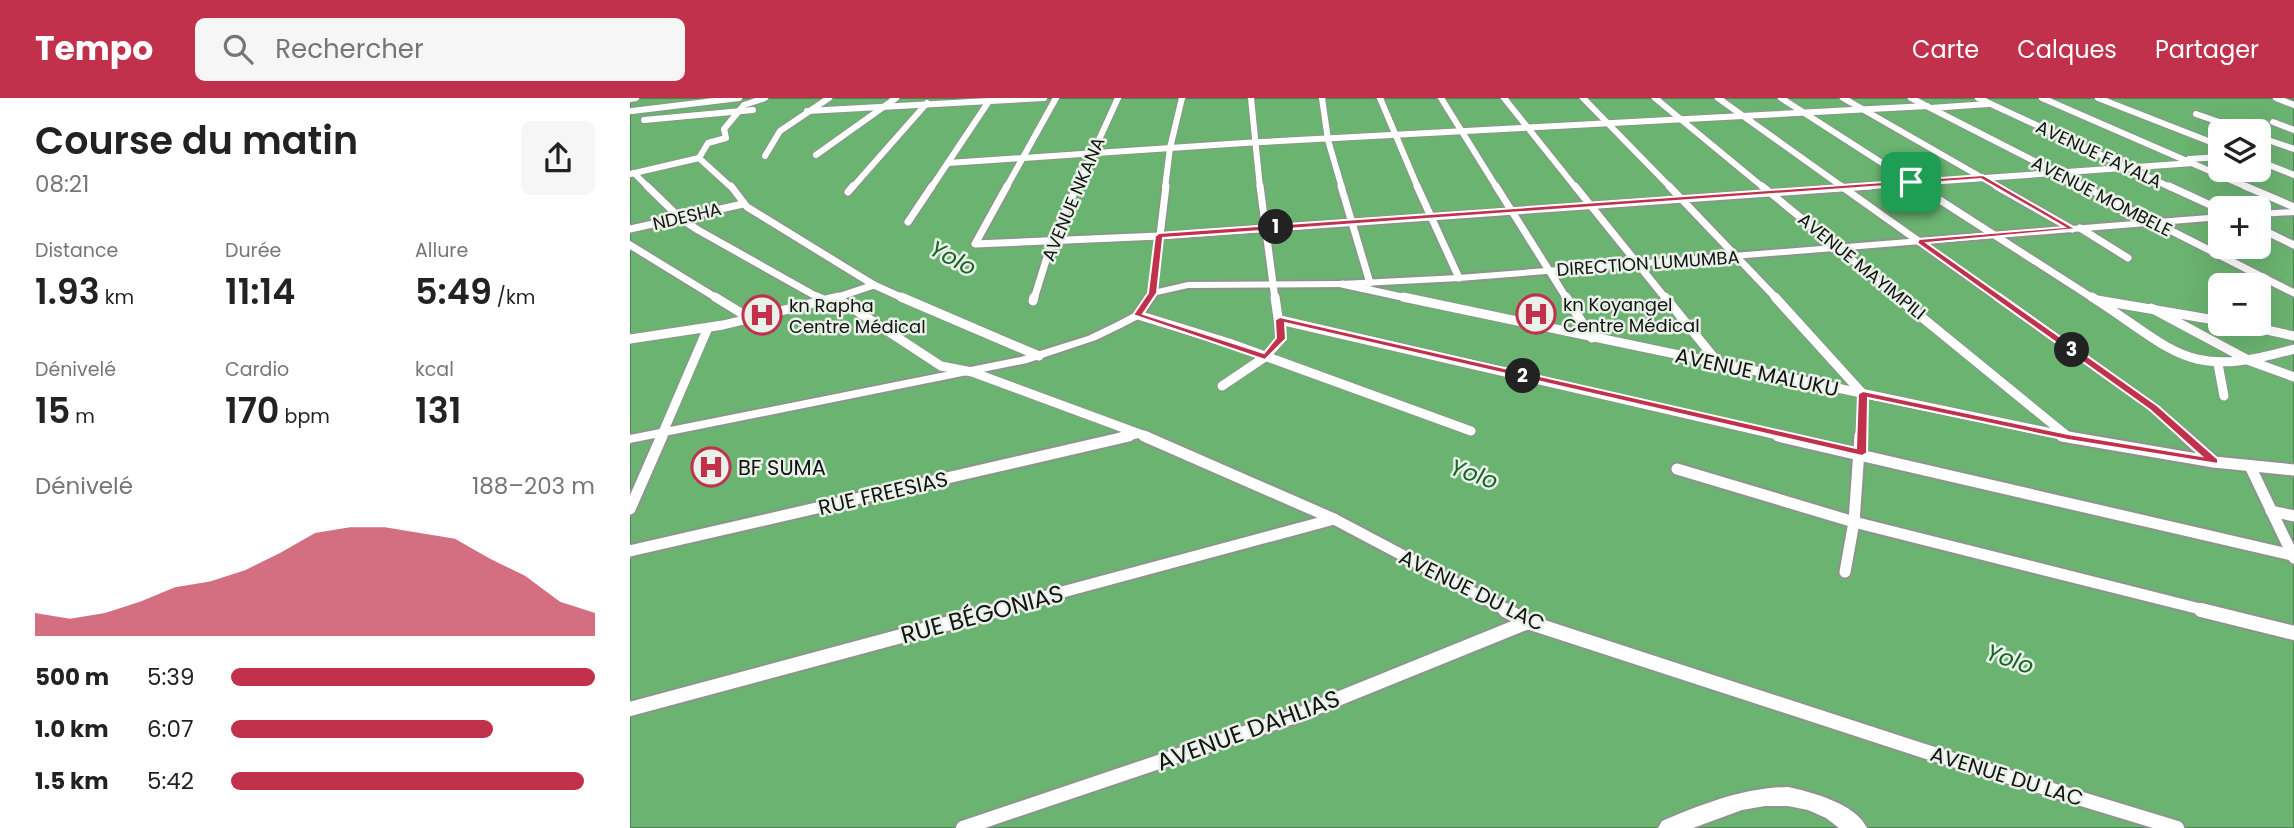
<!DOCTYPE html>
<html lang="fr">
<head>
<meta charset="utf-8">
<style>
  :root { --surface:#fff; --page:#f6f6f6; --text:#222; --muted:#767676; --accent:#c2314c }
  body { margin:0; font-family:Poppins,sans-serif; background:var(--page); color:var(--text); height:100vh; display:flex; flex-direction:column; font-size:26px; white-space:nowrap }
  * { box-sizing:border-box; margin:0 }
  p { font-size:23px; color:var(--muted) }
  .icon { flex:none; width:38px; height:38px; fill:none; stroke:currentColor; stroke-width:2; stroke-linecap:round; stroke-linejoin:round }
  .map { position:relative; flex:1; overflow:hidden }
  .panel { display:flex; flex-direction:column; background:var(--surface); width:630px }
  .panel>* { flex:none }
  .buttons { position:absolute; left:1578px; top:21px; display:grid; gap:14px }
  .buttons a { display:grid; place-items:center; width:63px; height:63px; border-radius:10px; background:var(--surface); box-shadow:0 7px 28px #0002; font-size:35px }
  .pin { position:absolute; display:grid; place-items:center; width:60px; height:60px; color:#fff; margin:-30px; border-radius:14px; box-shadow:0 4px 10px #0006 }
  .km { position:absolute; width:35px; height:35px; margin:-18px; border-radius:50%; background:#222; color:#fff; font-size:19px; line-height:35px; text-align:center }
  .round { display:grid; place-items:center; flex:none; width:74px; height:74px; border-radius:10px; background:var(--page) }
  .headline { display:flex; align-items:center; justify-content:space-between; height:119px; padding:0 35px }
  h1 { font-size:38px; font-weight:600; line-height:52px }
  .figures { display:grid; grid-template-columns:repeat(3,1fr); gap:10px; height:119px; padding:7px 35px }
  .figures div { display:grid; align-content:center }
  .figures b { font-size:35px; font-weight:600 }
  .figures small { font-size:19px; font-weight:400 }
  .figures p { font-size:19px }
  .chart { height:196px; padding:14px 35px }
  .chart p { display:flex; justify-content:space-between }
  .chart svg { width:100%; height:126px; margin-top:7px; fill:var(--accent); opacity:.7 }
  ul { padding:0 35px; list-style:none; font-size:23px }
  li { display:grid; grid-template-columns:112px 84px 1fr; align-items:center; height:52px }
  li i { height:18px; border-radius:9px; background:var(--accent) }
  header { display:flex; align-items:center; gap:42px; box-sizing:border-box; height:98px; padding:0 35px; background:var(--accent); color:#fff }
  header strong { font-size:33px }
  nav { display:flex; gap:38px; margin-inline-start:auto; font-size:24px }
  .search { width:490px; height:63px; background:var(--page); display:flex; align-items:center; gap:18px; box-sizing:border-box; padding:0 24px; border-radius:10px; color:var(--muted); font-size:26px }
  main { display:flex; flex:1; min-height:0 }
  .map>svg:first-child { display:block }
  .water { fill:#6bb371; stroke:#508354; stroke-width:2; fill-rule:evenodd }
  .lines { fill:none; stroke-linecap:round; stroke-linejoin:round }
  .minor-far4-casing { stroke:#8d948d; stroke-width:8 }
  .minor-far3-casing { stroke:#8d948d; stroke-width:10 }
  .minor-far2-casing { stroke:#8d948d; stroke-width:11 }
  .minor-far1-casing { stroke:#8d948d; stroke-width:15 }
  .minor-casing { stroke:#8d948d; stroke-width:18 }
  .tertiary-casing { stroke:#8d948d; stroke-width:4 }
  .minor-far4 { stroke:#fff; stroke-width:6 }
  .minor-far3 { stroke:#fff; stroke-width:7 }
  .minor-far2 { stroke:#fff; stroke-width:9 }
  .minor-far1 { stroke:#fff; stroke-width:11 }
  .minor { stroke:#fff; stroke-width:14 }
  .tertiary { fill:#fff; fill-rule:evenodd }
  .route { fill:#c2314c; stroke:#fff; stroke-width:2; fill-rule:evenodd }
  .labels { text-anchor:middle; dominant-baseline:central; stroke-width:5; stroke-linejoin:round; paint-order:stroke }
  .far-street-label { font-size:18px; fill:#111411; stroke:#e9f1e9 }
  .far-poi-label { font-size:18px; fill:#111411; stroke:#e9f1e9; text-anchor:start }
  .street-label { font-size:21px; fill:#111411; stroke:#e9f1e9 }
  .poi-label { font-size:21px; fill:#111411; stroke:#e9f1e9; text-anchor:start }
  .water-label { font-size:23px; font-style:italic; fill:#176325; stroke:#e9f1e9 }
  .near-street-label { font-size:24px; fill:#111411; stroke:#e9f1e9 }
</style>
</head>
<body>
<header>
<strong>Tempo</strong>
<div class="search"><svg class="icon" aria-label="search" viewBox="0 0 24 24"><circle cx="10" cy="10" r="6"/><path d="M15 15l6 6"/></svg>Rechercher</div>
<nav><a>Carte</a><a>Calques</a><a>Partager</a></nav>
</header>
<main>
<section class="panel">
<div class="headline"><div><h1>Course du matin</h1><p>08:21</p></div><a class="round"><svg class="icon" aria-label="share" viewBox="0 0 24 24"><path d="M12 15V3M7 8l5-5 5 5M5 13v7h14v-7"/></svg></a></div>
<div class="figures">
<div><p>Distance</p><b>1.93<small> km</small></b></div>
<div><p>Durée</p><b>11:14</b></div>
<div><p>Allure</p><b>5:49<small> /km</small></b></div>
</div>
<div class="figures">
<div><p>Dénivelé</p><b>15<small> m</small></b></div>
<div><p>Cardio</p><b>170<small> bpm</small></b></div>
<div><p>kcal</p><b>131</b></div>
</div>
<div class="chart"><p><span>Dénivelé</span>188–203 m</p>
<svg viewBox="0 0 160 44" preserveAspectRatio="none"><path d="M0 44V36L10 38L20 36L30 32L40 27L50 25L60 21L70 15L80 8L90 6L100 6L110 8L120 10L130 17L140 23L150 32L160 36V44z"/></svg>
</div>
<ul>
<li><b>500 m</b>5:39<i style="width:100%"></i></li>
<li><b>1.0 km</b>6:07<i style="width:72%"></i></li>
<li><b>1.5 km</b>5:42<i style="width:97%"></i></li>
</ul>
</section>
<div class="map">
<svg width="1664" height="730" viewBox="0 0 1664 730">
  <rect width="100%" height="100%" fill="#e9f1e9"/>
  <!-- water -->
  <path class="water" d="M 0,0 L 1664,0 L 1664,730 L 0,730 ZM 1591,33 L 1629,33 L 1629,72 L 1591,72 ZM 1591,110 L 1629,110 L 1629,149 L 1591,149 ZM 1591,187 L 1629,187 L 1629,226 L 1591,226 Z"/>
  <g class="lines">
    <!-- minor-far4 casing -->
    <g class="minor-far4-casing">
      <g id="minor-far4">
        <path d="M 621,0 L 630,90"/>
        <path d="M 692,0 L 698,42 L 712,90"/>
        <path d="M 750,0 L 788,90"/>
        <path d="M 811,0 L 867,90"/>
        <path d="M 874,0 L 946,90"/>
        <path d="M 953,0 L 1041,90"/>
        <path d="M 1025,0 L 1134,90"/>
        <path d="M 1088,0 L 1214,90"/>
        <path d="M 1151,0 L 1291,90"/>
        <path d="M 1213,0 L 1370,90"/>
        <path d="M 1281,0 L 1457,90"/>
        <path d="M 1348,0 L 1542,90"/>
        <path d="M 1412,0 L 1619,90"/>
        <path d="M 1468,0 L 1591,48"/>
        <path d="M 1646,0 L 1664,7"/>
        <path d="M 0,1 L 6,0"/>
        <path d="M 1301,10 L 1358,6"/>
        <path d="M 2,13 L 109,0"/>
        <path d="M 177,13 L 414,0"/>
        <path d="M 1566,16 L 1615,33"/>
        <path d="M 14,22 L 123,12"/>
        <path d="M 1643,24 L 1664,32"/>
        <path d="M 1629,39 L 1664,51"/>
        <path d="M 186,57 L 266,0"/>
        <path d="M 135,58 L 150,33 L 199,0"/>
        <path d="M 69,60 L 102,90"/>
        <path d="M 69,60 L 78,45 L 96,40 L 94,31 L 114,7 L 135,0"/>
        <path d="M 1559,61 L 1591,59"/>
        <path d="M 1629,63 L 1664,77"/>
        <path d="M 318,65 L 614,45 L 1297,8"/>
        <path d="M 4,75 L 19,90"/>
        <path d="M 0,76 L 69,60"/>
        <path d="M 222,90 L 297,5"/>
        <path d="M 301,90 L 361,0"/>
        <path d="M 376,90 L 426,0"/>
        <path d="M 447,90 L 488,0"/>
        <path d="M 535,90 L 540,50 L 552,0"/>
        <path d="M 1215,90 L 1563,65"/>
      </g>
    </g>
    <!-- minor-far3 casing -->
    <g class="minor-far3-casing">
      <g id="minor-far3">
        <path d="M 17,88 L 50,120 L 68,132 L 191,201"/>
        <path d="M 101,88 L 117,109 L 244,187 L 275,201"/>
        <path d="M 377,88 L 345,146 L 529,138 L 1240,88"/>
        <path d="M 630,88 L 645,201"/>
        <path d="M 711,88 L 740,185"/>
        <path d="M 787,88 L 829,180"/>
        <path d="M 866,88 L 937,201"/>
        <path d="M 945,88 L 1036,201"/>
        <path d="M 1039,88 L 1147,201"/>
        <path d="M 1132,88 L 1270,201"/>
        <path d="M 1211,88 L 1370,201"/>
        <path d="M 1288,88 L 1464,201"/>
        <path d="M 1366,88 L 1442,131"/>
        <path d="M 1453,88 L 1664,195"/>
        <path d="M 1539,88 L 1591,112"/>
        <path d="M 1615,88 L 1664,109"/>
        <path d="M 218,94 L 223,88"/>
        <path d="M 278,124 L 302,88"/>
        <path d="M 1450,130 L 1498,160"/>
        <path d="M 1629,130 L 1664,147"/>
        <path d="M 0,131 L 113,106"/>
        <path d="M 0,147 L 88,201"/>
        <path d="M 712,186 L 781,201"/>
        <path d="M 523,195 L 536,88"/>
        <path d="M 202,201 L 244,187"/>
        <path d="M 404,201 L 422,143 L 447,88"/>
      </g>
    </g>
    <!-- minor-far2 casing -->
    <g class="minor-far2-casing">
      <g id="minor-far2">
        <path d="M 85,199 L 121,221"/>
        <path d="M 187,199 L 195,203"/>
        <path d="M 271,199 L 409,258"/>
        <path d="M 773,199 L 1441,339"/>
        <path d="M 936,199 L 962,240"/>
        <path d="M 1035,199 L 1090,267"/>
        <path d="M 1145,199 L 1233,296 L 1230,339"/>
        <path d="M 1267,199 L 1436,337"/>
        <path d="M 1368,199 L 1524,310 L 1557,339"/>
        <path d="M 1462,199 C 1548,254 1556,282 1664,251"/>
        <path d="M 207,200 L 311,268 L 342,274 L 518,339"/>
        <path d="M 1467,202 L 1591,223"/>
        <path d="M 403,203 L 404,199"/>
        <path d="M 1521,210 L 1620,263 L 1664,279"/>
        <path d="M 508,217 L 599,245 L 841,333"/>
        <path d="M 650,222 L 1156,339"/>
        <path d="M 1609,226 L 1664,238"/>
        <path d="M 0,241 L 93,227 L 208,199"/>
        <path d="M 1588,266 L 1594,298"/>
        <path d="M 592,288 L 635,259 L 651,241 L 645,199"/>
        <path d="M 31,339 L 77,232"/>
        <path d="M 491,339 L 506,336"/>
      </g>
    </g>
    <!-- minor-far1 casing -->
    <g class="minor-far1-casing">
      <g id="minor-far1">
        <path d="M 514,338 L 704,421 L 878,513"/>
        <path d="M 1148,338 L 1662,457"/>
        <path d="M 1432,338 L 1584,364 L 1664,372"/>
        <path d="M 1555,338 L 1584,364"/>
        <path d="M 1620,368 L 1664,460"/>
        <path d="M 1047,371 L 1224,424 L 1578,513"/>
        <path d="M 0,411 L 32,338"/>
        <path d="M 1641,413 L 1664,418"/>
        <path d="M 0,453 L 499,338"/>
        <path d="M 1215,474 L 1224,424 L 1230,338"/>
        <path d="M 362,513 L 704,421"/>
      </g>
    </g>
    <!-- minor casing -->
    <g class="minor-casing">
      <g id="minor">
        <path d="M 875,512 L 898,524 L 1294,653 L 1547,730"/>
        <path d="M 1571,512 L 1664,535"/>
        <path d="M 0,611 L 368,512"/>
        <path d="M 333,730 L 668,617 L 898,524"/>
      </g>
    </g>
    <!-- tertiary casing -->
    <g class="tertiary-casing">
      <g id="tertiary">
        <path d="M 1664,111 L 1664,117 L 1629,119 L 1629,113 Z"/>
        <path d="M 1591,116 L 1591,122 L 829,183 L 712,189 L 558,190 L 527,197 L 512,219 L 493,229 L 466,242 L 397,265 L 0,345 L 0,337 L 391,259 L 458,238 L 485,225 L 504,215 L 519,193 L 558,184 L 712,183 L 829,177 Z"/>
        <path d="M 1158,689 C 1182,694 1226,706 1237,730 L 1209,730 L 1196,720 L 1178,712 L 1158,708 L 1135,708 L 1112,712 L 1063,730 L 1028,730 L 1032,723 C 1073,706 1112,690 1158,689 Z"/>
      </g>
    </g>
    <!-- minor-far4 -->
    <use href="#minor-far4" class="minor-far4"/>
    <!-- minor-far3 -->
    <use href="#minor-far3" class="minor-far3"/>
    <!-- minor-far2 -->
    <use href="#minor-far2" class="minor-far2"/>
    <!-- minor-far1 -->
    <use href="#minor-far1" class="minor-far1"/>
    <!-- minor -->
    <use href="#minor" class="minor"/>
    <!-- tertiary -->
    <use href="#tertiary" class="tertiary"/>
  </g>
  <!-- route -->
  <path class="route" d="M 1353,77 L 1446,131 L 1297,145 L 1528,308 L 1588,361 L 1588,366 L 1438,342 L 1238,300 L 1237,355 L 1232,358 L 655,225 L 656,241 L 635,262 L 503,217 L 518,195 L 525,138 L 529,135 ZM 1351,81 L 1434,129 L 1289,141 L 1287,145 L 1520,312 L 1571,358 L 1438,336 L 1233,293 L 1228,296 L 1226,350 L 650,219 L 645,222 L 646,240 L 634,255 L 513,216 L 527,195 L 533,140 Z"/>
  <!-- icons -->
  <defs>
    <g id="hospital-ring" transform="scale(2.0125)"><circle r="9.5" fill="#e9f1e9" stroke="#c2314c" stroke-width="1.5"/><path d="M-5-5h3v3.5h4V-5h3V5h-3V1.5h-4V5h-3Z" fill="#c2314c"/></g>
  </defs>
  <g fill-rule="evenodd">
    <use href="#hospital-ring" x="906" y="216"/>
    <use href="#hospital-ring" x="132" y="217"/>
    <use href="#hospital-ring" x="81" y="369"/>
  </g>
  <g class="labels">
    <!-- far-street labels -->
    <g class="far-street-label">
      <text transform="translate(1469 56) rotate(25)">AVENUE FAYALA</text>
      <text transform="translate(1472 98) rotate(27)">AVENUE MOMBELE</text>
      <text transform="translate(443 101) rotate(-67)">AVENUE NKANA</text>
      <text transform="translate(57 118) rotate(-13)">NDESHA</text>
      <text transform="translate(1018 165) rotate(-4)">DIRECTION LUMUMBA</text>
      <text transform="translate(1232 168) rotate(39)">AVENUE MAYIMPILI</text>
    </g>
    <!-- far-poi labels -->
    <g class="far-poi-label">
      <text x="933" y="206">kn Koyangel<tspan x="933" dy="21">Centre Médical</tspan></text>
      <text x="159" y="207">kn Rapha<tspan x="159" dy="21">Centre Médical</tspan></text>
    </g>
    <!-- street labels -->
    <g class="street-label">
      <text transform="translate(1127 274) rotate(12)">AVENUE MALUKU</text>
      <text transform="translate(253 395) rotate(-13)">RUE FREESIAS</text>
      <text transform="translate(842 492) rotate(26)">AVENUE DU LAC</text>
      <text transform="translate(1377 678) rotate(17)">AVENUE DU LAC</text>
    </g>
    <!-- poi labels -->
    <g class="poi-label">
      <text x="108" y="369">BF SUMA</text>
    </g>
    <!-- water labels -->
    <g class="water-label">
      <text transform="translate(323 160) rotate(28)">Yolo</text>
      <text transform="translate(844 376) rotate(19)">Yolo</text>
      <text transform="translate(1380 561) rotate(19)">Yolo</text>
    </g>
    <!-- near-street labels -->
    <g class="near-street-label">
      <text transform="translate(352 516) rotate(-15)">RUE BÉGONIAS</text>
      <text transform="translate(618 632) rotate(-20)">AVENUE DAHLIAS</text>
    </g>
  </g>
</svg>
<div class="buttons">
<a><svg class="icon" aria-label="layers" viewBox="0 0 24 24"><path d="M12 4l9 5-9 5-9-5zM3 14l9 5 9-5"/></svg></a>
<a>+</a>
<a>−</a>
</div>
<div class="pin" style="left:1281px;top:84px;background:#1e9e55"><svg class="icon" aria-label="arrive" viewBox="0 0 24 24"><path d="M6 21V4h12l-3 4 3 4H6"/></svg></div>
<b class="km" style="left:646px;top:129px">1</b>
<b class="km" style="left:893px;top:278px">2</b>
<b class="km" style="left:1442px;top:252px">3</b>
</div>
</main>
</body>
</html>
